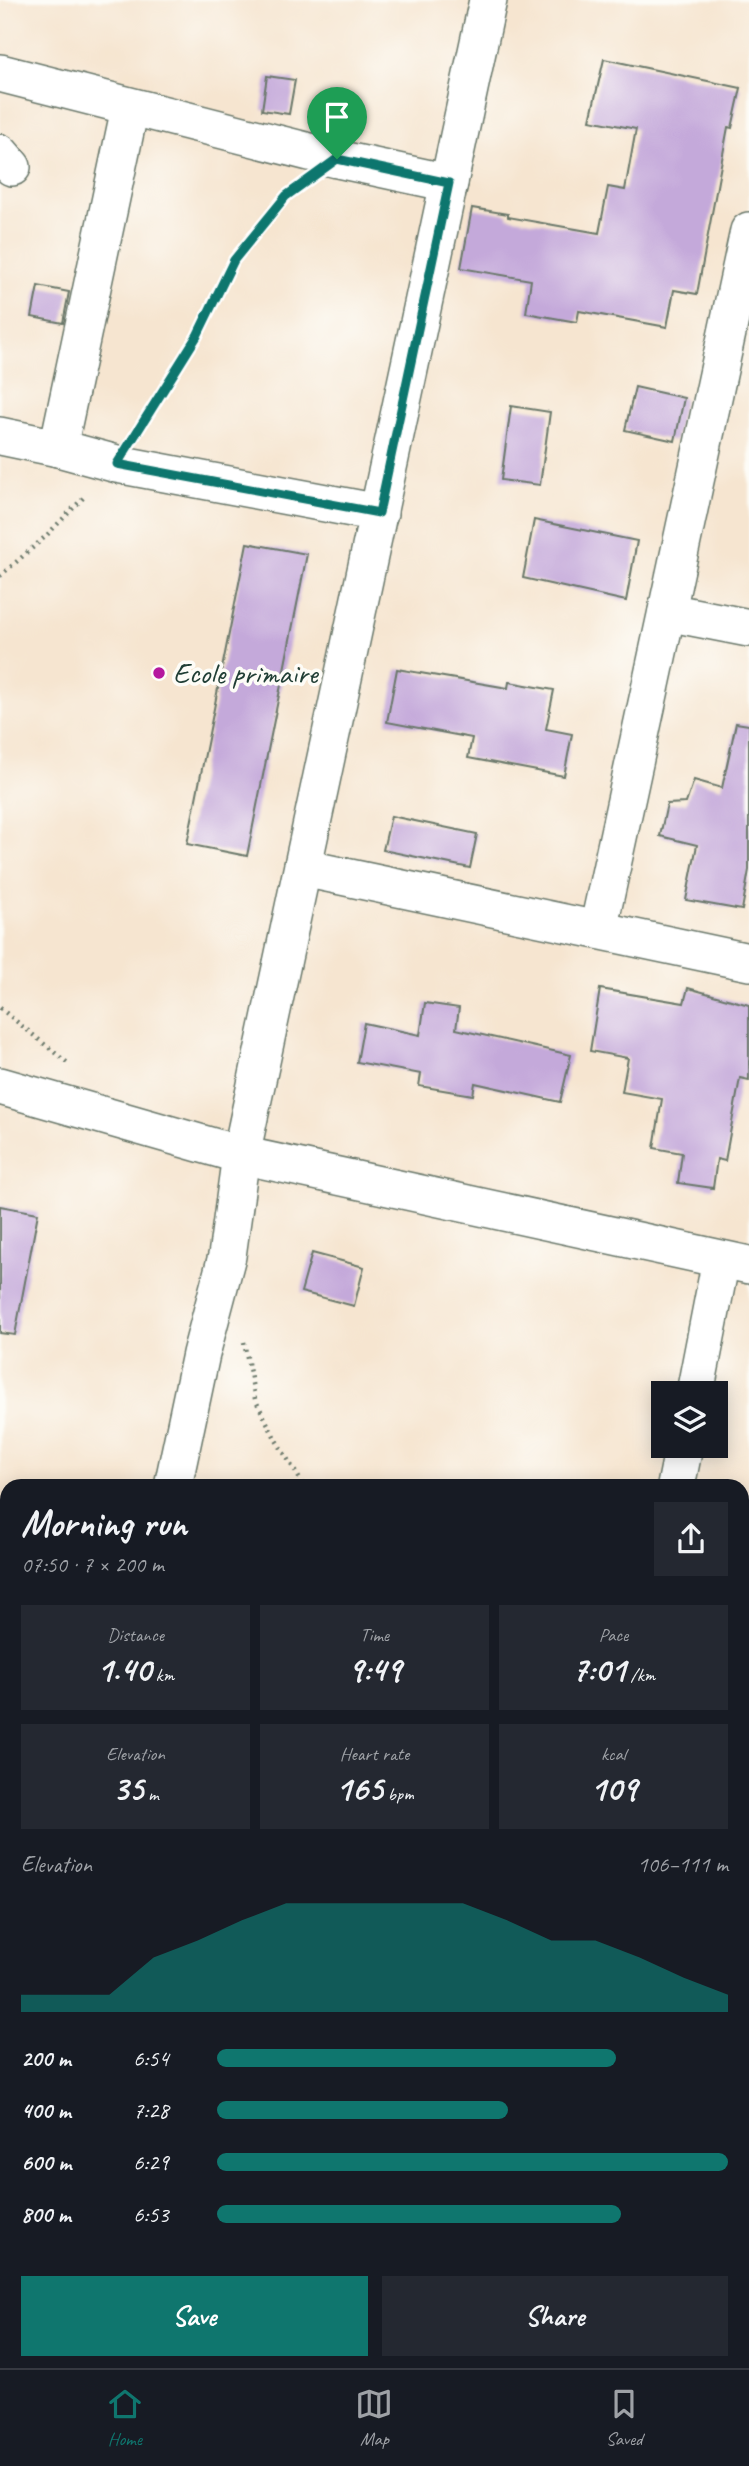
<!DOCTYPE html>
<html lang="en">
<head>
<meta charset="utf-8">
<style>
  :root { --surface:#171b24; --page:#242831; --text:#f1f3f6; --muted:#9ea1a6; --line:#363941; --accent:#0f766e }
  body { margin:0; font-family:Caveat,sans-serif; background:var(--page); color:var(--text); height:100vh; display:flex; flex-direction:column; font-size:26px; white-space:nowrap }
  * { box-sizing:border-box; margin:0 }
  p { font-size:23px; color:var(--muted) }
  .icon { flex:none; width:38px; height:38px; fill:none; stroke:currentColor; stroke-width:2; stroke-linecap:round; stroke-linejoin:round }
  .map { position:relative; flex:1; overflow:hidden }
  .panel { position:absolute; left:0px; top:1479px; width:749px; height:891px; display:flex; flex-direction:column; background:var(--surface); border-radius:21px 21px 0 0; box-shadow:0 4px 18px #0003 }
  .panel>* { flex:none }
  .fabs { position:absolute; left:651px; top:1381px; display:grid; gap:14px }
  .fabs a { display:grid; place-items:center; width:77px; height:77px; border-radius:0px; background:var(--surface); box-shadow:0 4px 18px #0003; font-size:35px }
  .pin { position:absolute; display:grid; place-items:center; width:60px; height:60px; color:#fff; margin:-72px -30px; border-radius:50% 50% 50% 0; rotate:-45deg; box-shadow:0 0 7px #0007 }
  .pin .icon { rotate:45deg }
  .round { display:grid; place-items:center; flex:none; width:74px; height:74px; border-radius:0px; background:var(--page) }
  .overview { display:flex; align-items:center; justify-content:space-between; height:119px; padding:0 21px }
  h1 { font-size:38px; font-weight:600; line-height:52px }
  .metrics { display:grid; grid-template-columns:repeat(3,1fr); gap:10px; height:119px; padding:7px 21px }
  .metrics div { display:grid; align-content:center; border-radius:0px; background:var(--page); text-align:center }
  .metrics b { font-size:35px; font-weight:600 }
  .metrics small { font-size:19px; font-weight:400 }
  .metrics p { font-size:19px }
  .chart { height:196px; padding:14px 21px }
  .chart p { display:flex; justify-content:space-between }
  .chart svg { width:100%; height:126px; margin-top:7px; fill:var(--accent); opacity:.7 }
  .action { display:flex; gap:14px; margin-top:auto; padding:14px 21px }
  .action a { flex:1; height:80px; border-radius:0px; background:var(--accent); color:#fff; font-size:28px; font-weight:600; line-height:80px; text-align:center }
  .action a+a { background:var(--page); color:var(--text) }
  ul { padding:0 21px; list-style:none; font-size:23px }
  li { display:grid; grid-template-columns:112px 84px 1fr; align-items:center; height:52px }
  li i { height:18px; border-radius:9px; background:var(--accent) }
  .dock { display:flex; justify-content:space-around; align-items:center; height:98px; border-top:2px solid var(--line); background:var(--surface); font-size:19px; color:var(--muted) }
  .dock a { display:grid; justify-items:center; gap:4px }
  .dock .current { color:var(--accent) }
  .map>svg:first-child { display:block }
  .building { fill:#c4a9da }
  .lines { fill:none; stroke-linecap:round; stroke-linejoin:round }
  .minor-casing { stroke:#6a786b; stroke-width:40 }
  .path { stroke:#6a786b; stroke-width:4.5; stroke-dasharray:2 5; stroke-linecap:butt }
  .minor { stroke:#fff; stroke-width:37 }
  .route-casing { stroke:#fff; stroke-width:14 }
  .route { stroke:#0f766e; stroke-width:9 }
  .poi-dot { fill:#b5179e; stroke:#fdfcf7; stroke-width:2.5 }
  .labels { text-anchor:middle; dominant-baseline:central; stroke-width:7; stroke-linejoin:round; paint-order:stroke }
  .poi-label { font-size:30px; fill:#1f3d34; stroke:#fdfcf7; text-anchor:start }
</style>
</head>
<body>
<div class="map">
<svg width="749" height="2368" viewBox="0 0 749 2368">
  <rect width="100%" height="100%" fill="#fdfcf7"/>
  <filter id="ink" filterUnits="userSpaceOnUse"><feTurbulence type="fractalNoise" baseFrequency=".0143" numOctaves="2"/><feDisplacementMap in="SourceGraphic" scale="14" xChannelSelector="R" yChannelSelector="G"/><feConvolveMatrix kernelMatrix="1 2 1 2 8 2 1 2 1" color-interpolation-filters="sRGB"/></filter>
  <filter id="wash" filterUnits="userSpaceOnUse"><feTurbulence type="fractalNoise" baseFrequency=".00686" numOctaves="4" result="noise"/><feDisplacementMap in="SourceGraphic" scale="28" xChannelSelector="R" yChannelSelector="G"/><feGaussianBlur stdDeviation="1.57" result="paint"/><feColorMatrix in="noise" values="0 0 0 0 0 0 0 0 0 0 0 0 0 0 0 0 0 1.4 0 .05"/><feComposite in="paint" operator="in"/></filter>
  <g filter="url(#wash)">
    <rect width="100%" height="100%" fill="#f6e5d0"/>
    <g id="blocks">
      <!-- building -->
      <g class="building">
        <path d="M 604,59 L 741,88 L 732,128 L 728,127 L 697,294 L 674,290 L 667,327 L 579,311 L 577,322 L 526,313 L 531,280 L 461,268 L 472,208 L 508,214 L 508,217 L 599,233 L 608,187 L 625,190 L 636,129 L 590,120 Z"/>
        <path d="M 267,76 L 295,80 L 289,114 L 262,110 Z"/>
        <path d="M 38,286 L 69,292 L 63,323 L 32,317 Z"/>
        <path d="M 635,387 L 684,398 L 675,441 L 625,430 Z"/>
        <path d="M 511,406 L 550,412 L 540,485 L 501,480 Z"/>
        <path d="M 534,520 L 637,541 L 626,601 L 523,578 Z"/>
        <path d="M 247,543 L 307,554 L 247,856 L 187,844 Z"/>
        <path d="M 397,669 L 508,688 L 509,682 L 554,690 L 546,729 L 572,734 L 564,776 L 468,758 L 472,738 L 387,722 Z"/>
        <path d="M 736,723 L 749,725 L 749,870 L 742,910 L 686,900 L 697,845 L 660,836 L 667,804 L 686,803 L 694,780 L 722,788 Z"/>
        <path d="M 391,816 L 477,834 L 470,868 L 383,850 Z"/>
        <path d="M 688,988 L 749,1005 L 749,1080 L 740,1078 L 725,1161 L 717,1159 L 713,1188 L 678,1183 L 682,1153 L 654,1148 L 662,1099 L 622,1092 L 628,1058 L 590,1051 L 600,989 L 684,1003 Z"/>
        <path d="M 425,1003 L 459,1008 L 456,1029 L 571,1055 L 560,1102 L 475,1083 L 473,1095 L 419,1086 L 421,1074 L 357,1062 L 364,1023 L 420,1035 Z"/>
        <path d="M 0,1206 L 38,1213 L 15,1335 L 0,1333 Z"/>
        <path d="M 312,1253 L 364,1267 L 354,1306 L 301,1292 Z"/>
      </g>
    </g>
  </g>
  <g filter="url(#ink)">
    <use href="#blocks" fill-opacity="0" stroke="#6a786b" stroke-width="2"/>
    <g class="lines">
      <!-- minor casing -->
      <g class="minor-casing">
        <g id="minor">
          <path d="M 0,73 L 337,159 L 449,183"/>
          <path d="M 0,153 L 12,167"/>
          <path d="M 0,436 L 58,448 L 117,464 L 379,513"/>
          <path d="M 58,448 L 130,108"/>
          <path d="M 667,612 L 749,628"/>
          <path d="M 303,868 L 749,962"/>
          <path d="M 598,930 L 749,231"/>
          <path d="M 0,1086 L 241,1155 L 749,1265"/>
          <path d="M 695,1393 L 721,1260"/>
          <path d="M 173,1486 L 201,1354 L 227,1256 L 241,1155 L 488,0"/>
          <path d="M 676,1486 L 684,1446"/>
          <path d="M 742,1588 L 749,1589"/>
          <path d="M 742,1933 L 749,1935"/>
          <path d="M 0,2094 L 7,2096"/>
          <path d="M 0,2177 L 7,2142"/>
          <path d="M 742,2271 L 749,2272"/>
          <path d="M 176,2362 L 177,2368"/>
          <path d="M 578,2362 L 580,2368"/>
          <path d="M 77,2368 L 79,2362"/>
          <path d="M 282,2368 L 289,2362"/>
          <path d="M 403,2368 L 412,2362"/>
          <path d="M 727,2368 L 728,2362"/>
        </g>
      </g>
      <!-- path -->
      <g class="path">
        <path d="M 137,431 L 197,336 L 234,260 L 286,196 L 296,188"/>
        <path d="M 0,576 L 45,537 L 86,495"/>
        <path d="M 0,1008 L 70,1065"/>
        <path d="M 244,1342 L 255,1399 L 276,1440 L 304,1486"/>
      </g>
      <!-- minor -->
      <use href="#minor" class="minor"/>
    </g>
  </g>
  <g class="lines" filter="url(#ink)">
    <!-- route casing -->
    <g class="route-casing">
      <path id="route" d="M 337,159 L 449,183 L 379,513 L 117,464 L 197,336 L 234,260 L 286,196 Z"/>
    </g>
    <!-- route -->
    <use href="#route" class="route"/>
  </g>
  <!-- markers -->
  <circle class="poi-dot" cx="159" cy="673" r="7"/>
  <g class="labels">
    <!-- poi labels -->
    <g class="poi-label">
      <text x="173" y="673">Ecole primaire</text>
    </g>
  </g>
</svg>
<div class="fabs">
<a><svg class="icon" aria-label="layers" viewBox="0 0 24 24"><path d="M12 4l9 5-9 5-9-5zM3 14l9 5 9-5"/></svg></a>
</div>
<div class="pin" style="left:337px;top:159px;background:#1e9e55"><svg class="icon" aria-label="arrive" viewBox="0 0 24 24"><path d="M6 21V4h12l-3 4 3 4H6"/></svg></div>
<section class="panel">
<div class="overview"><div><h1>Morning run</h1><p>07:50 · 7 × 200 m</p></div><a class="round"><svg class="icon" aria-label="share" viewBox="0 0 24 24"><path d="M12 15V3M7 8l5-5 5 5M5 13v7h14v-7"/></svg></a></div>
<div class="metrics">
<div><p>Distance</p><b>1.40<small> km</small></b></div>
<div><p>Time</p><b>9:49</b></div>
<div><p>Pace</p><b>7:01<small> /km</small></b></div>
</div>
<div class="metrics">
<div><p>Elevation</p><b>35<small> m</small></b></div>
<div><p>Heart rate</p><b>165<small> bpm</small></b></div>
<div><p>kcal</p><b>109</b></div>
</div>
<div class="chart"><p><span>Elevation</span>106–111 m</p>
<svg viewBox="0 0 160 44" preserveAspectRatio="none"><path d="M0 44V38L10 38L20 38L30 25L40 19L50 12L60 6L70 6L80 6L90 6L100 6L110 12L120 19L130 19L140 25L150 32L160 38V44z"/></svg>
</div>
<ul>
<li><b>200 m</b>6:54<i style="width:78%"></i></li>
<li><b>400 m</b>7:28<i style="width:57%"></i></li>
<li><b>600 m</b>6:29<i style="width:100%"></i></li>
<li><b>800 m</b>6:53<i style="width:79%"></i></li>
</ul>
<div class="action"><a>Save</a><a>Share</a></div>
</section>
</div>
<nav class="dock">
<a class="current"><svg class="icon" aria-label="home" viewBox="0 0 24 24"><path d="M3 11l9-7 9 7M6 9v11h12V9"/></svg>Home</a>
<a><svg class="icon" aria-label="map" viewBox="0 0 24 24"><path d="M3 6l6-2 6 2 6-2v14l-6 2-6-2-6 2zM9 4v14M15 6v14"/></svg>Map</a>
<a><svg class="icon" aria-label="saved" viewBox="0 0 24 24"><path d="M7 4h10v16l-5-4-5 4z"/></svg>Saved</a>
</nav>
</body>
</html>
